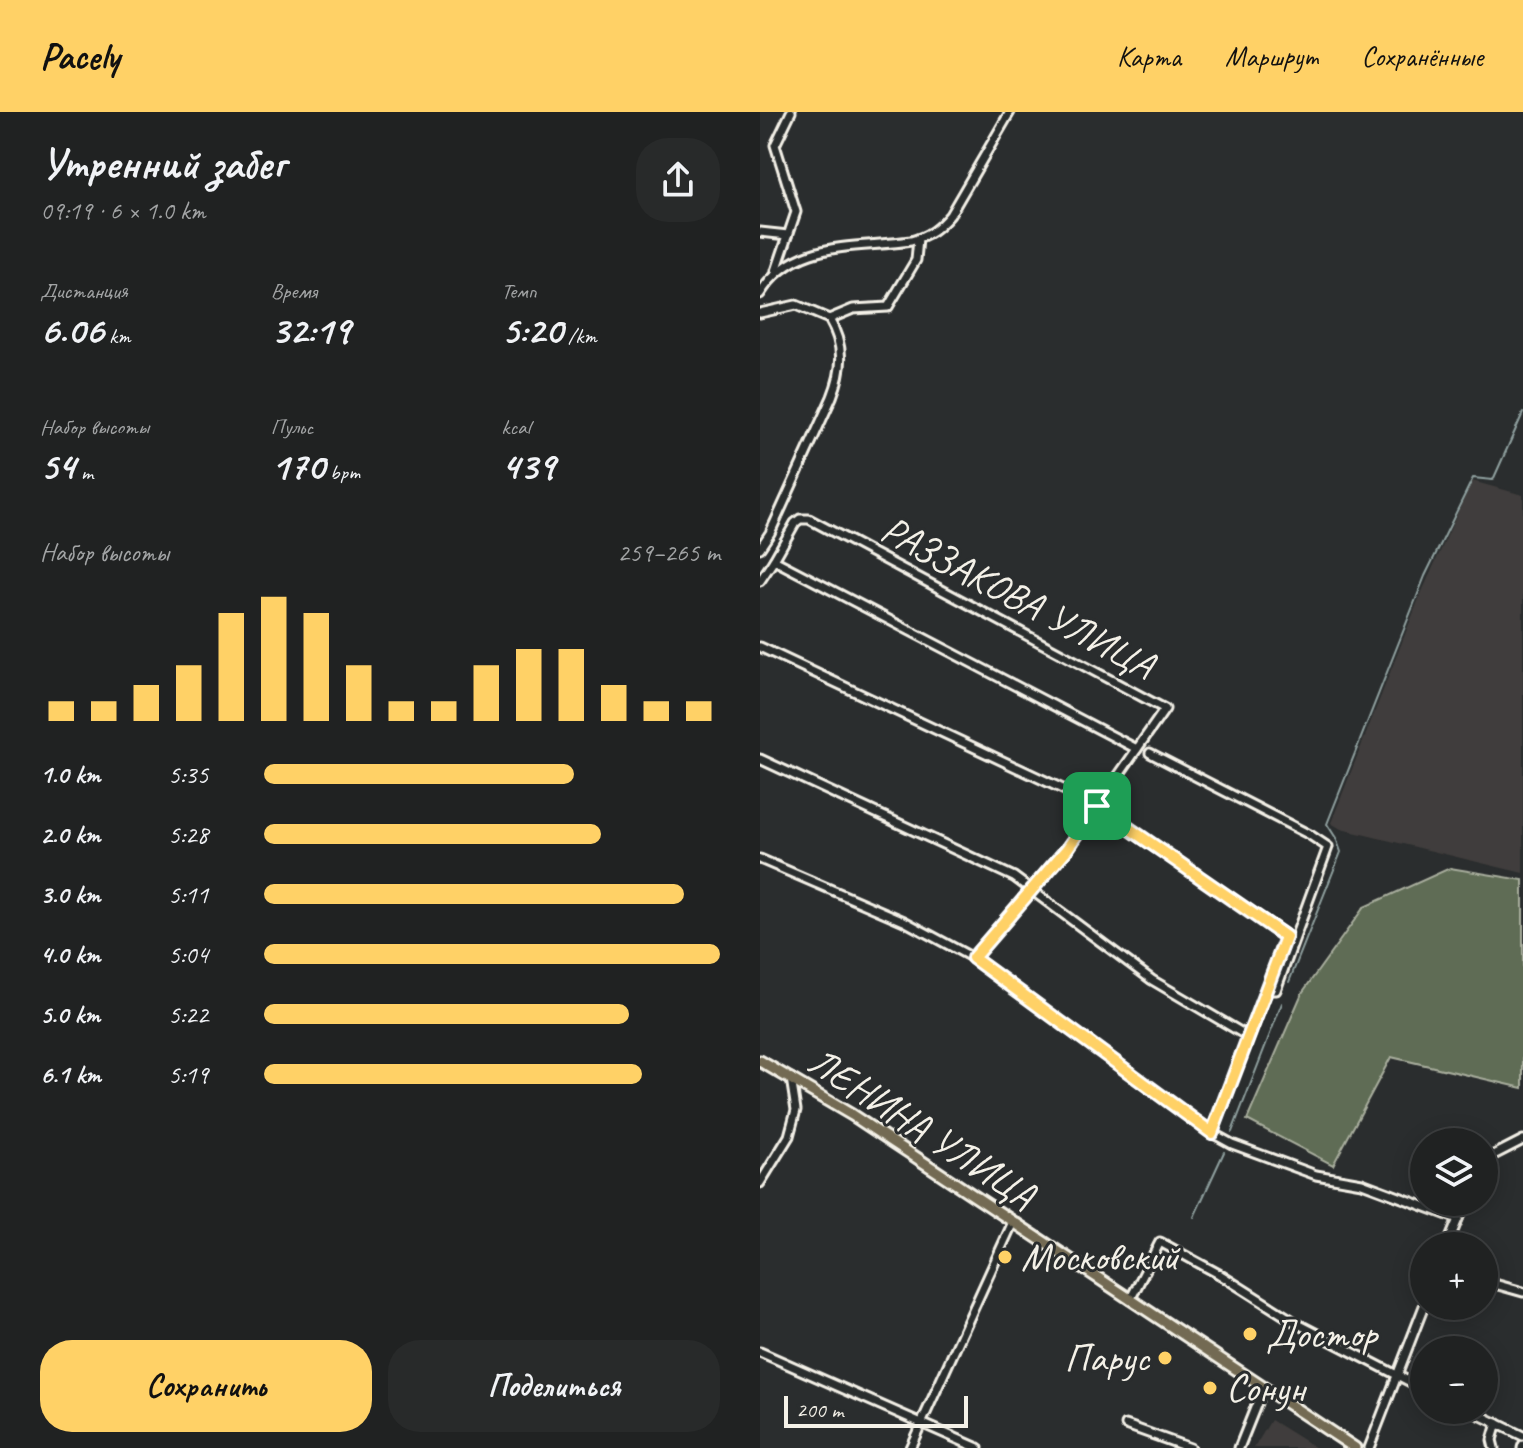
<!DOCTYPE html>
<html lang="ru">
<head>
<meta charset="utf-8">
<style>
  :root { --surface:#202222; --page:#282a2a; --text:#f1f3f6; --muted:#a2a4a5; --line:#3d3f40; --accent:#ffd166 }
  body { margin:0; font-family:Caveat,sans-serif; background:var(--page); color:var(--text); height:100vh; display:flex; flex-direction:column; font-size:30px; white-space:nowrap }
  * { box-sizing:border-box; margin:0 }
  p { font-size:26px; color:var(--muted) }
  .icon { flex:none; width:44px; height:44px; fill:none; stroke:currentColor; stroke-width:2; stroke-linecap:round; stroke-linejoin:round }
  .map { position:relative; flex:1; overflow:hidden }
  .drawer { display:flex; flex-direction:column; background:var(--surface); width:760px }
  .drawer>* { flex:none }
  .fabs { position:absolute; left:650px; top:1016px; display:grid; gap:16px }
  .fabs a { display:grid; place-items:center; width:88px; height:88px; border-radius:50%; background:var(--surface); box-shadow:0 4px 20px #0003,0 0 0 2px var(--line); font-size:40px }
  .scale { position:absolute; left:24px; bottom:20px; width:184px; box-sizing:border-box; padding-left:8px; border:4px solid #f4f1e8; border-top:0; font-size:22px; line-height:28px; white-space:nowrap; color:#f4f1e8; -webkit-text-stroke:6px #2a2d2e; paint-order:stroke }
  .pin { position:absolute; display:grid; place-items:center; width:68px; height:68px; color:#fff; margin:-34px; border-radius:16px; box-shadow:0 4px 12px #0006 }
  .round { display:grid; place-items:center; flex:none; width:84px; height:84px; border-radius:32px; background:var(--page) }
  .overview { display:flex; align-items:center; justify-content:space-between; height:136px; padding:0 40px }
  h1 { font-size:44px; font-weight:800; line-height:60px }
  .metrics { display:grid; grid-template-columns:repeat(3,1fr); gap:12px; height:136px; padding:8px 40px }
  .metrics div { display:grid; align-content:center }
  .metrics b { font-size:40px; font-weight:800 }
  .metrics small { font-size:22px; font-weight:400 }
  .metrics p { font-size:22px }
  .chart { height:224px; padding:16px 40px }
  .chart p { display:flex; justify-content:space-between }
  .chart svg { width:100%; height:144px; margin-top:8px; stroke:var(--accent); stroke-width:6 }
  .button { display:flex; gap:16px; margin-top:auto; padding:16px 40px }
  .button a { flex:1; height:92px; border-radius:32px; background:var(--accent); color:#111; font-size:32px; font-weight:800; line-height:92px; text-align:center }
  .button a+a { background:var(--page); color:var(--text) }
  ul { padding:0 40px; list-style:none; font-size:26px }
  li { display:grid; grid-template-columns:128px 96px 1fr; align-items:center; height:60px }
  li i { height:20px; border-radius:10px; background:var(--accent) }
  header { display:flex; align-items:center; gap:48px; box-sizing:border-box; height:112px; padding:0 40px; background:var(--accent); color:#111 }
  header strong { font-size:38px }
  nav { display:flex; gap:44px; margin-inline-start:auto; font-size:28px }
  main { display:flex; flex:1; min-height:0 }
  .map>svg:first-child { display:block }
  .built { fill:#403d3c }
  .green { fill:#5e6c54; stroke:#a9ae9e; stroke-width:2 }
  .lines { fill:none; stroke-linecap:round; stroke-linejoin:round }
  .stream { stroke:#90a1a0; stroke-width:2 }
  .minor-casing { stroke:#f4f1e8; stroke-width:13 }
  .major-casing { stroke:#f4f1e8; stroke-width:15 }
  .minor { stroke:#2a2d2e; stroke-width:7 }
  .major { stroke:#736b52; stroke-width:9 }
  .route-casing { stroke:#fff; stroke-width:16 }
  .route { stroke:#ffd166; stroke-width:10 }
  .poi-dot { fill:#ffd166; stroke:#2a2d2e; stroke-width:3 }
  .labels { text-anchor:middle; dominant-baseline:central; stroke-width:6; stroke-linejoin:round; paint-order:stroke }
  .street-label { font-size:40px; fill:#f4f1e8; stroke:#2a2d2e }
  .poi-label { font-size:40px; fill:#f4f1e8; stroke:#2a2d2e; text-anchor:start }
</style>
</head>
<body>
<header>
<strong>Pacely</strong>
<nav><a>Карта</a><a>Маршрут</a><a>Сохранённые</a></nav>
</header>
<main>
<section class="drawer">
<div class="overview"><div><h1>Утренний забег</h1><p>09:19 · 6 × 1.0 km</p></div><a class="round"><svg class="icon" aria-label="share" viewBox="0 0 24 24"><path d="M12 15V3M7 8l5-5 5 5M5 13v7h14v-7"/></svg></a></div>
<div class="metrics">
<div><p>Дистанция</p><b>6.06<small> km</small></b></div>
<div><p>Время</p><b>32:19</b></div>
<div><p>Темп</p><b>5:20<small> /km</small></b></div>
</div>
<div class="metrics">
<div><p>Набор высоты</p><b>54<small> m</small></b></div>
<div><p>Пульс</p><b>170<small> bpm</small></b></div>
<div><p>kcal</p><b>439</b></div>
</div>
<div class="chart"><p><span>Набор высоты</span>259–265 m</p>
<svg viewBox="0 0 160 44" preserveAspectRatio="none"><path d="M5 44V38M15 44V38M25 44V33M35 44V27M45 44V11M55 44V6M65 44V11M75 44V27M85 44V38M95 44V38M105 44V27M115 44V22M125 44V22M135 44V33M145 44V38M155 44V38"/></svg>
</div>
<ul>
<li><b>1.0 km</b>5:35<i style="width:68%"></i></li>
<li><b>2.0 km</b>5:28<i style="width:74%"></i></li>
<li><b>3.0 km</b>5:11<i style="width:92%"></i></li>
<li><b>4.0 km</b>5:04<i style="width:100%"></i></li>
<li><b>5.0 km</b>5:22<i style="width:80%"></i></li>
<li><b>6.1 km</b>5:19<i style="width:83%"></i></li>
</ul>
<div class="button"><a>Сохранить</a><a>Поделиться</a></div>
</section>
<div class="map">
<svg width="763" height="1336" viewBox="0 0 763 1336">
  <rect width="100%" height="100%" fill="#2a2d2e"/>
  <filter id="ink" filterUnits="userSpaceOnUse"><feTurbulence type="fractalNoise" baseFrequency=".0125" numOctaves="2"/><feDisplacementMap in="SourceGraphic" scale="16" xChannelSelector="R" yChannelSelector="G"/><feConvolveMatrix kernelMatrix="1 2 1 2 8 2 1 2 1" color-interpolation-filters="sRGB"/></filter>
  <g filter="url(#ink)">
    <!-- built -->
    <g class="built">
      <path d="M 712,369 L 763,383 L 763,761 L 581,717 L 571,711 L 660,484 Z"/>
      <path d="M 511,1308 L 548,1331 L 556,1336 L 494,1336 Z"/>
    </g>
    <!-- green -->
    <path class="green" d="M 690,756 L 763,768 L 763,976 L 631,945 L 573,1053 L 487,1008 L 542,881 L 604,795 Z"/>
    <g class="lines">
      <!-- stream -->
      <g class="stream">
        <path d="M 529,870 L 581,740 L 576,726 L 567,712 L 665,464 L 713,366 L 733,368 L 763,301"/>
        <path d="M 472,1020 L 522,891"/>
        <path d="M 434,1105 L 464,1040"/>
      </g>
      <!-- minor casing -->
      <g class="minor-casing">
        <g id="minor">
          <path d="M 0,120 L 28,123"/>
          <path d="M 16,159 L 36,100 L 15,33 L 31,0"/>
          <path d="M 0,182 C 34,127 94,137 151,129 C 169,124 178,117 190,103 L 250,0"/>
          <path d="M 0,201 L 36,193 L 69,207 C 85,234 83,257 72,285 L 10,421 L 0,436"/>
          <path d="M 69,207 L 93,197 L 128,195 L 156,148 L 158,127"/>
          <path d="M 14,448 L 35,411 L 40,407 L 49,407 L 405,597 L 307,737 L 213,846"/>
          <path d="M 0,469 L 14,448 L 377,637"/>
          <path d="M 0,535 L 326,688 L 524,822 L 527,829 L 452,1021"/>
          <path d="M 390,641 L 550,723 L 568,735 L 516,878 L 508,878"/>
          <path d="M 0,647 L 254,765 L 392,868 L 489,925"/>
          <path d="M 0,747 L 144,809 L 213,846 L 452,1021 L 472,1032 L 556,1063 L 602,1071 L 698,1107"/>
          <path d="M 724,1048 L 763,1028"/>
          <path d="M 0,1071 L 29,1024 L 36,998 L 31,966"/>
          <path d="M 687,1134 L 705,1090"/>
          <path d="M 724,1169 L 763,1180"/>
          <path d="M 370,1188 L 400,1130 L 459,1162 L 538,1212 L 664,1277"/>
          <path d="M 0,1240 L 218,1336"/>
          <path d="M 709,1298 L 763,1324"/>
          <path d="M 366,1313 L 430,1336"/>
          <path d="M 150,1336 L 253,1110"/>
          <path d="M 479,1336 L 503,1276"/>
          <path d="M 609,1336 L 664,1194"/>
          <path d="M 734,1336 L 732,1328 L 737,1311"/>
          <path d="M 762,1336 L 763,1333"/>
        </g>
      </g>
      <!-- major casing -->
      <g class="major-casing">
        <path id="major" d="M 0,949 L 92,1003 L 595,1336"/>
      </g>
      <!-- minor -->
      <use href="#minor" class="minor"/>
      <!-- major -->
      <use href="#major" class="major"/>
    </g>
  </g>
  <g class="lines" filter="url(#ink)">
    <!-- route casing -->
    <g class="route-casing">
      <path id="route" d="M 337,694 L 526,825 L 452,1021 L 213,846 L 307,737 Z"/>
    </g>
    <!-- route -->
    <use href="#route" class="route"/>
  </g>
  <!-- markers -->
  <g class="poi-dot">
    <circle cx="245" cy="1145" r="8"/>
    <circle cx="490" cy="1222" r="8"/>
    <circle cx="405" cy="1246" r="8"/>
    <circle cx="450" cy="1276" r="8"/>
  </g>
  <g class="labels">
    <!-- street labels -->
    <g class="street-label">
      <text transform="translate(258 485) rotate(28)">РАЗЗАКОВА УЛИЦА</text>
      <text transform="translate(162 1016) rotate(33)">ЛЕНИНА УЛИЦА</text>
    </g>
    <!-- poi labels -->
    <g class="poi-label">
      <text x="261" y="1145">Московский</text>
      <text x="506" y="1222">Достор</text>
      <text x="389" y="1246" text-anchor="end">Парус</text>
      <text x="466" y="1276">Сонун</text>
    </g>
  </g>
</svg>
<div class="fabs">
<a><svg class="icon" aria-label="layers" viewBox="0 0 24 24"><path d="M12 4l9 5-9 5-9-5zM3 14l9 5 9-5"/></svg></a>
<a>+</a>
<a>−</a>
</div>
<div class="scale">200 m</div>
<div class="pin" style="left:337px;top:694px;background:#1e9e55"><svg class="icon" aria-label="arrive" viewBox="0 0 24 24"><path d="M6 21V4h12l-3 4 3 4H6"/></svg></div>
</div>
</main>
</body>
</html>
